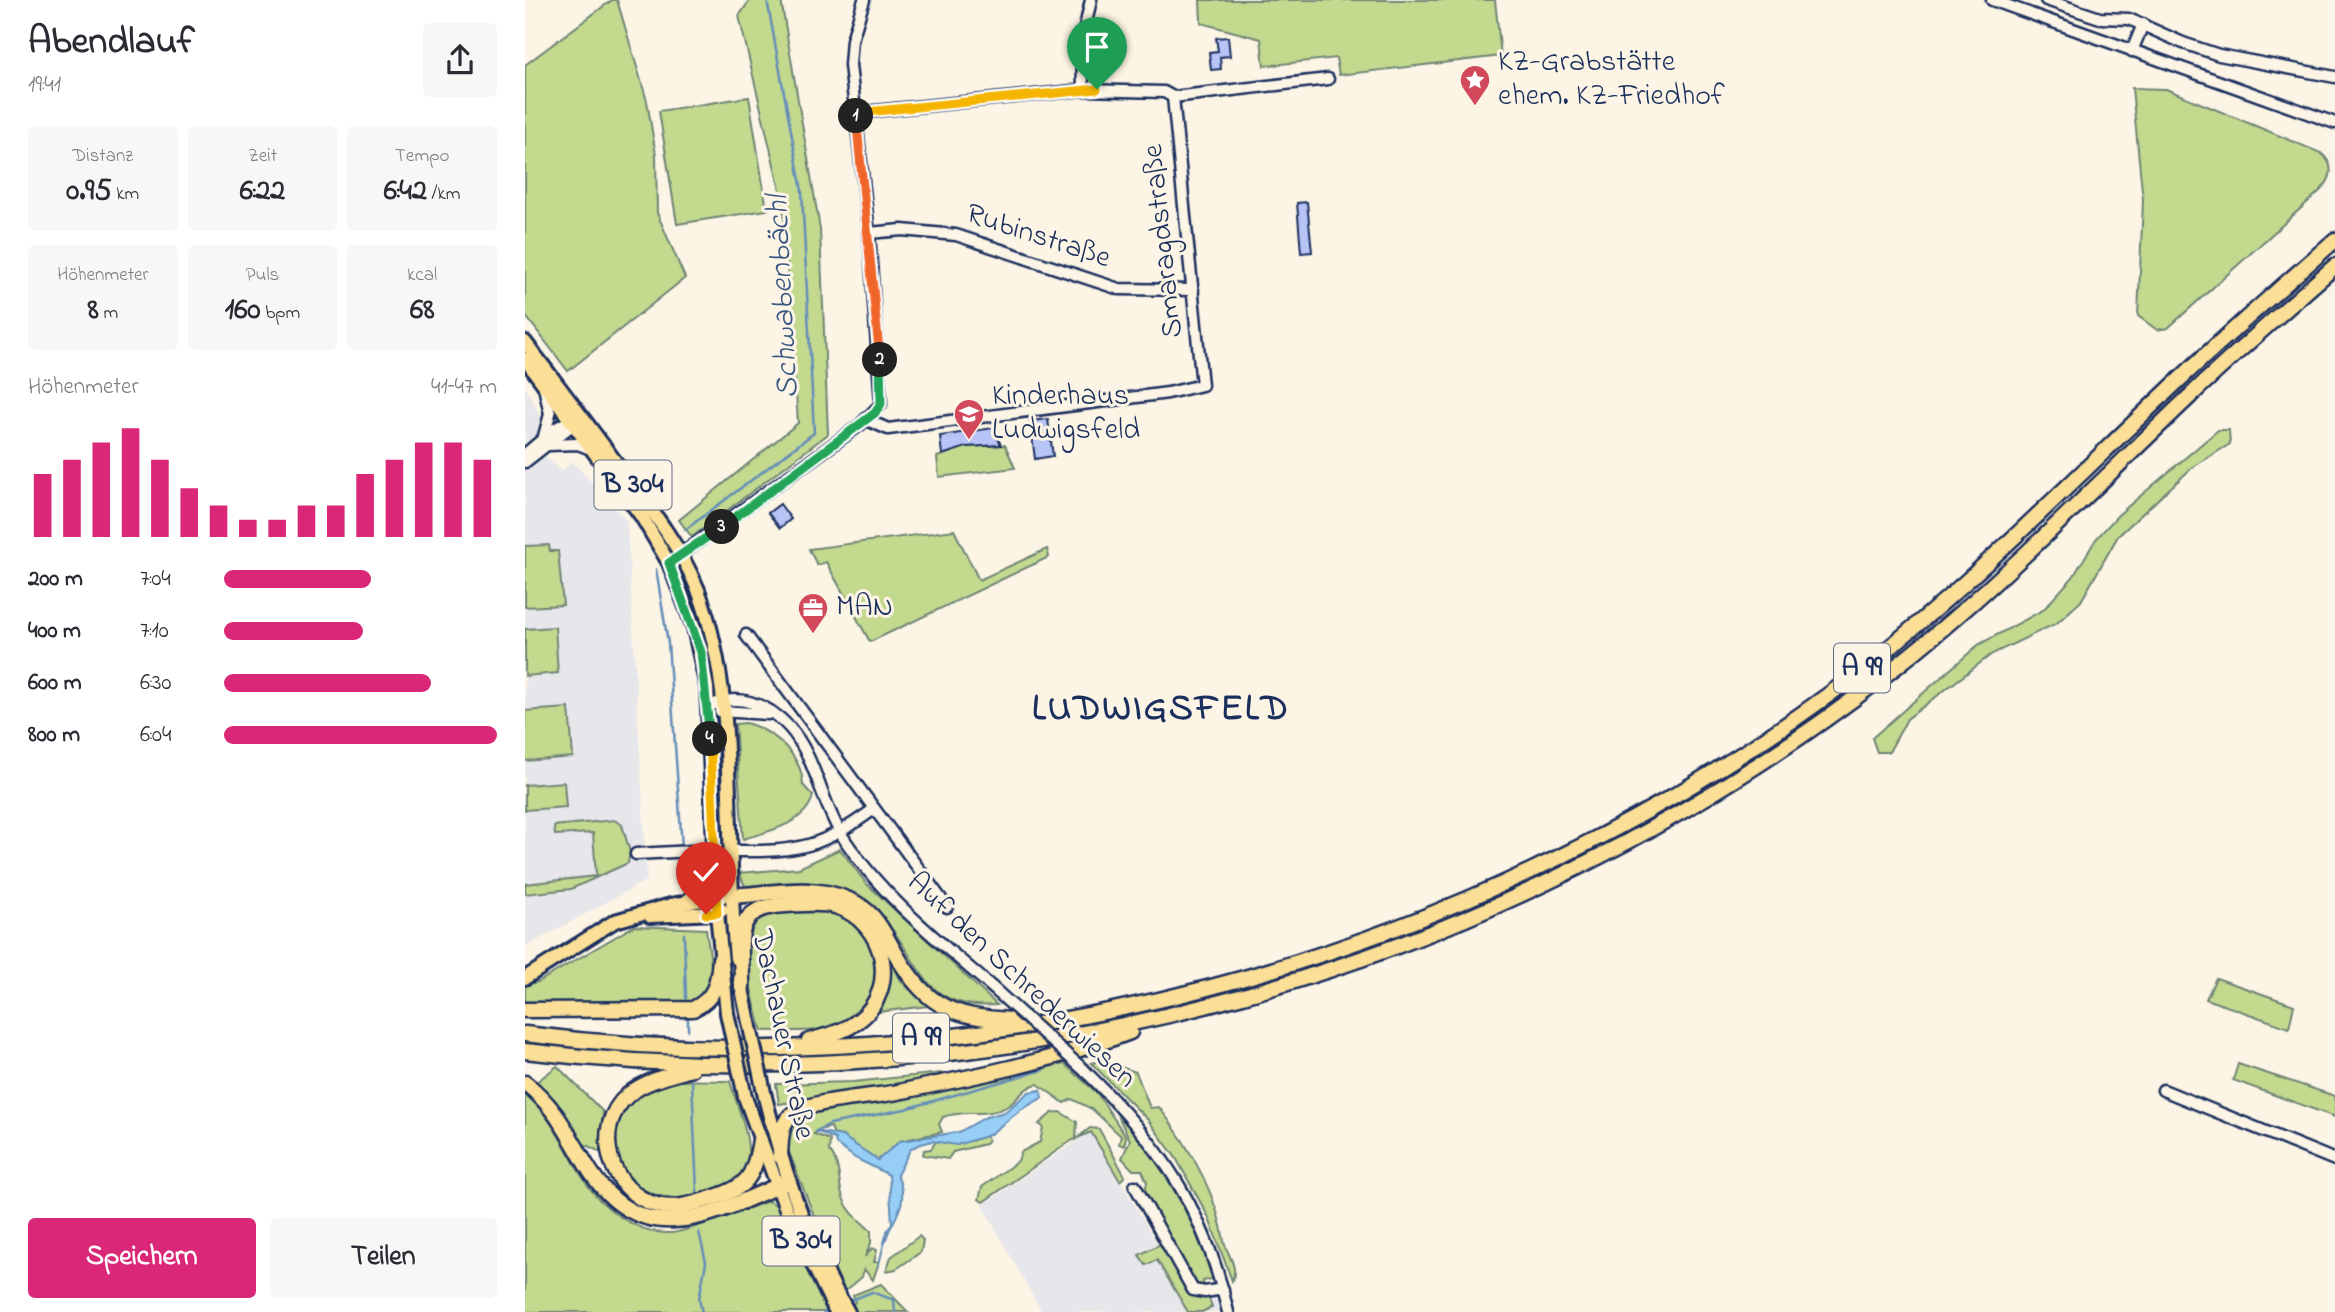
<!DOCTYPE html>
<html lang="de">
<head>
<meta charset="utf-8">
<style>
  :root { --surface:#fff; --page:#f7f7f7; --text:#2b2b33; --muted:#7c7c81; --accent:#db2777 }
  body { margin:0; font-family:"Indie Flower",sans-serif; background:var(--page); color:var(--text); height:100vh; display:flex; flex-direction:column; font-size:26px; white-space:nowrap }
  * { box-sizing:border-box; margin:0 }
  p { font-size:23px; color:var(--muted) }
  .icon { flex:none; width:38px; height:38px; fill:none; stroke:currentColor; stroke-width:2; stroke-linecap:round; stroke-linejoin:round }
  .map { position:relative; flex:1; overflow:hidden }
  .details { display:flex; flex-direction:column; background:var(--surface); width:525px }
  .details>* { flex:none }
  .pin { position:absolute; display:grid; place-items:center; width:60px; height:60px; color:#fff; margin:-72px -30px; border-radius:50% 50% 50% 0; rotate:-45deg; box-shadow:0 0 7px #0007 }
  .pin .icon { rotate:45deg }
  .km { position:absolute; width:35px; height:35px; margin:-18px; border-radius:50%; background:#222; color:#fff; font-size:19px; line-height:35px; text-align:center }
  .round { display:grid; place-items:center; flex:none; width:74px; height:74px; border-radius:7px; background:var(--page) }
  .head { display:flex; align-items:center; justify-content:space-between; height:119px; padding:0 28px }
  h1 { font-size:38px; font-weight:800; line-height:52px }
  .stats { display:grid; grid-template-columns:repeat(3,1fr); gap:10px; height:119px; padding:7px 28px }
  .stats div { display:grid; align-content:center; border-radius:7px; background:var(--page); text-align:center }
  .stats b { font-size:30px; font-weight:800 }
  .stats small { font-size:19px; font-weight:400 }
  .stats p { font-size:19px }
  .chart { height:196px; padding:14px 28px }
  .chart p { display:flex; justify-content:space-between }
  .chart svg { width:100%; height:126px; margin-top:7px; stroke:var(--accent); stroke-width:6 }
  .action { display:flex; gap:14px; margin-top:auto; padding:14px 28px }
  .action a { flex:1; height:80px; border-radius:7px; background:var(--accent); color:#fff; font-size:28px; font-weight:800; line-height:80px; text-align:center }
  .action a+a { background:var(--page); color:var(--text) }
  ul { padding:0 28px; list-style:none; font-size:23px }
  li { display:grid; grid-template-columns:112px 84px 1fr; align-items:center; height:52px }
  li i { height:18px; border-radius:9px; background:var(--accent) }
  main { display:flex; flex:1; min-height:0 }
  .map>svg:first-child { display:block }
  .built { fill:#e7e6ea }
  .green { fill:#c3d98e; stroke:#6f8476; stroke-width:2 }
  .water { fill:#97cef6; stroke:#658eb9; stroke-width:2 }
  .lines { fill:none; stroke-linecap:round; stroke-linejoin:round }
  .stream { stroke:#658eb9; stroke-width:2.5 }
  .building { fill:#b7c4f5; stroke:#1b2f5e; stroke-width:2 }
  .minor-tunnel { stroke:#cfcdca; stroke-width:10; stroke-dasharray:10 5; stroke-linecap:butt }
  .minor-casing { stroke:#1b2f5e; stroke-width:15 }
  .major-casing { stroke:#1b2f5e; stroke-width:18 }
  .highway-casing { stroke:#1b2f5e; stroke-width:19 }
  .minor { stroke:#fcf5e5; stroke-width:10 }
  .major { stroke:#fbdf96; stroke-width:12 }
  .highway { stroke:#fbdf96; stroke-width:14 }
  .minor-bridge-casing { stroke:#1b2f5e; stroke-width:15; stroke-linecap:butt }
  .major-bridge-casing { stroke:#1b2f5e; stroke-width:18; stroke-linecap:butt }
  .minor-bridge { stroke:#fcf5e5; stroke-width:10 }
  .major-bridge { stroke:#fbdf96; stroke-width:12 }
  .split-1-casing { stroke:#fff; stroke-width:14 }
  .split-2-casing { stroke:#fff; stroke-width:14 }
  .split-3-casing { stroke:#fff; stroke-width:14 }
  .split-4-casing { stroke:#fff; stroke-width:14 }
  .split-5-casing { stroke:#fff; stroke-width:14 }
  .split-1 { stroke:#f5b400; stroke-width:9 }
  .split-2 { stroke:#f0652b; stroke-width:9 }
  .split-3 { stroke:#22a559; stroke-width:9 }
  .split-4 { stroke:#22a559; stroke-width:9 }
  .split-5 { stroke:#f5b400; stroke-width:9 }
  .labels { text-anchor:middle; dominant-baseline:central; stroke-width:6; stroke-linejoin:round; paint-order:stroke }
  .shield { fill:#fcf5e5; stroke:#5e6a86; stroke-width:2 }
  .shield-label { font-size:28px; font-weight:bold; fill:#1b2f5e }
  .poi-label { font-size:30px; fill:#1b2f5e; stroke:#fcf5e5; text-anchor:start }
  .street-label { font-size:30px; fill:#1b2f5e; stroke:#fcf5e5 }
  .water-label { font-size:32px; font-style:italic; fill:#3a5784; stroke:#fcf5e5 }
  .district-label { font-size:37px; font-weight:bold; letter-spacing:2px; fill:#1b2f5e; stroke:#fcf5e5 }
</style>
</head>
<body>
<main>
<section class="details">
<div class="head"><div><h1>Abendlauf</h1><p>19:41</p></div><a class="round"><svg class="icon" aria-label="share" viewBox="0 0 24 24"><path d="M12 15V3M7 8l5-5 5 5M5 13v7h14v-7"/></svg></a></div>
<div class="stats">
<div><p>Distanz</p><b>0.95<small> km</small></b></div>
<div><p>Zeit</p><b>6:22</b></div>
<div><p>Tempo</p><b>6:42<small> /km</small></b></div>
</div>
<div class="stats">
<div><p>Höhenmeter</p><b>8<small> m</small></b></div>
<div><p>Puls</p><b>160<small> bpm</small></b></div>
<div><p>kcal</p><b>68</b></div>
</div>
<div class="chart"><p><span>Höhenmeter</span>41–47 m</p>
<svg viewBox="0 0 160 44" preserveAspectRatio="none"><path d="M5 44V22M15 44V17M25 44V11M35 44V6M45 44V17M55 44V27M65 44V33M75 44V38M85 44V38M95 44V33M105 44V33M115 44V22M125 44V17M135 44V11M145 44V11M155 44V17"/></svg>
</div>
<ul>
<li><b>200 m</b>7:04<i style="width:54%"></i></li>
<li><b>400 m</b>7:10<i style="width:51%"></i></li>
<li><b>600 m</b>6:30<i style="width:76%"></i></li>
<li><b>800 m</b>6:04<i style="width:100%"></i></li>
</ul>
<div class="action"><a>Speichern</a><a>Teilen</a></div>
</section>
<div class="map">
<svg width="1810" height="1312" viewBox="0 0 1810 1312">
  <rect width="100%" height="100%" fill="#fcf5e5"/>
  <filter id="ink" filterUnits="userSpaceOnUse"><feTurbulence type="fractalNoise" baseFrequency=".0143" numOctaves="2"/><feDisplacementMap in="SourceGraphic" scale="14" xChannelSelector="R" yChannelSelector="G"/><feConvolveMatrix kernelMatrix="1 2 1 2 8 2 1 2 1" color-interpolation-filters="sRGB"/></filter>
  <g filter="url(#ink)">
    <!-- built -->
    <g class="built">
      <path d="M 0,386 L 21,428 L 7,445 L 37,471 L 47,461 L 102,521 L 122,880 L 0,947 Z"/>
      <path d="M 566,1131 L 660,1290 L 678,1297 L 694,1298 L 698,1312 L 517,1312 L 457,1205 Z"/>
    </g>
    <!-- green -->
    <g class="green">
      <path d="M 87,0 L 92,0 L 122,101 L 131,155 L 132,213 L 160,278 L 43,371 L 0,315 L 0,65 Z"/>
      <path d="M 225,0 L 256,0 L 295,229 L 303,434 L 167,537 L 154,520 L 273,423 L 258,203 L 214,16 Z"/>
      <path d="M 675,0 L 970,0 L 976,56 L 814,75 L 811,58 L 739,66 L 736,39 L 676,23 Z"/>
      <path d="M 1607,88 L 1641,89 L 1796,153 C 1810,165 1808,178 1795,191 L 1643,328 L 1632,330 L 1613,316 L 1618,201 Z"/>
      <path d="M 224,97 L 242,210 L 152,224 L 134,111 Z"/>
      <path d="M 1693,430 L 1704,430 L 1705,444 L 1669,466 L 1593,536 L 1556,601 L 1532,623 L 1467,654 L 1382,719 L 1364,752 L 1352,752 L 1347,738 L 1453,645 L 1518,610 L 1548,577 L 1571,539 L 1593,515 Z"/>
      <path d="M 480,445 L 490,468 L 414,477 L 412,457 L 441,447 Z"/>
      <path d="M 429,530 L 454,580 L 522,549 L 524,557 L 345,642 L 301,562 L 292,565 L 284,549 Z"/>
      <path d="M 24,545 L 25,551 L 33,551 L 38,605 L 0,607 L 0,546 Z"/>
      <path d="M 30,627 L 33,673 L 0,676 L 0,629 Z"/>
      <path d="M 44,708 L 48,757 L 0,761 L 0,711 Z"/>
      <path d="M 221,723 C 249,731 277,755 278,785 L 288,796 C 281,824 242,832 218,839 L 210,724 Z"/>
      <path d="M 39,782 L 41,807 L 0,810 L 0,785 Z"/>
      <path d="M 89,820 L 97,825 L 105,852 L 103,863 L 46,889 L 0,894 L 0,884 L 71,876 L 68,833 L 30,835 L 29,826 Z"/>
      <path d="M 315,849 L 342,884 L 472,1005 C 396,1011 397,961 357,917 C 346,905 327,895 312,889 C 284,877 249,884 220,886 L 214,873 L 274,868 Z"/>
      <path d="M 297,909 C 314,915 330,921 343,935 C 365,960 348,1005 323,1021 C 300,1035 263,1030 237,1031 C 228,1001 207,932 242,913 C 255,906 281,910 297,909 Z"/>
      <path d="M 109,926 L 181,929 C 185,962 199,998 155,1004 L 0,1005 L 0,985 L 13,982 Z"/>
      <path d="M 362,957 L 377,982 L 403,1006 L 352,1012 Z"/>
      <path d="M 1691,978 L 1769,1005 L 1764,1028 L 1681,999 Z"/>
      <path d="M 577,1061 L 611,1072 L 625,1108 L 634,1107 C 664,1146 691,1191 699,1241 C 702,1255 714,1266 707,1281 L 683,1216 L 651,1158 L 623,1120 L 566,1063 Z"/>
      <path d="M 534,1062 L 535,1065 L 540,1064 L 572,1093 L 601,1137 L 599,1146 L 594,1144 L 596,1136 L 567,1109 L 547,1099 L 539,1103 L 513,1084 C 499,1086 494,1099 483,1106 C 463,1118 438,1109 418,1117 L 414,1124 L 417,1132 L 375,1141 L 353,1160 L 317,1136 L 309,1135 L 306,1127 L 294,1130 L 289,1134 L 305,1140 L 304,1151 C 317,1164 312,1185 319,1200 C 324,1213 336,1221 346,1231 L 346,1243 L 340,1257 L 347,1248 L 352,1250 L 349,1262 L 354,1262 L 348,1280 L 339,1269 L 337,1277 L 319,1292 L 262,1147 L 266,1123 L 273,1115 Z"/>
      <path d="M 1713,1064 L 1810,1096 L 1810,1117 L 1708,1080 Z"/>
      <path d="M 32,1066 L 78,1112 L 75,1152 L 57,1143 L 29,1099 L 10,1083 Z"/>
      <path d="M 416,1073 L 417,1078 L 254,1104 L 251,1084 L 328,1082 Z"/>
      <path d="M 205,1081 C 213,1110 232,1148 219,1177 C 200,1183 173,1199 153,1198 C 86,1198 64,1116 120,1089 C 146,1077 177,1081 205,1081 Z"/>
      <path d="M 0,1094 C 28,1118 39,1147 58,1178 C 75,1207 111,1234 146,1233 C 164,1232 223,1208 244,1201 L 254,1207 L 303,1312 L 0,1312 Z"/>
      <path d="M 535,1112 L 552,1122 L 551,1139 L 565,1128 L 574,1129 L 600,1176 L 595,1181 L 566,1132 L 546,1141 L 458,1202 L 454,1199 L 457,1187 L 493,1161 L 496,1152 L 515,1142 L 518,1127 L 514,1124 L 527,1113 Z"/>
      <path d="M 592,1114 C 627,1130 678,1238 688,1276 L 687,1279 L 678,1281 L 679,1288 L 671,1287 L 619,1197 L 622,1182 L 617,1170 L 608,1170 L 597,1158 L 605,1140 Z"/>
      <path d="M 461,1135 L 463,1141 L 460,1144 L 428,1152 L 423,1159 L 398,1155 L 399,1150 L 406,1149 L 411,1141 L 446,1141 Z"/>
      <path d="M 394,1236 L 398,1240 L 396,1252 L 371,1269 L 361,1271 L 366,1257 Z"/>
      <path d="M 637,1243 L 662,1288 L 683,1296 L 687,1307 L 677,1312 L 663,1312 L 632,1260 L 621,1265 L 614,1255 Z"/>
      <path d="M 356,1284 L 383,1312 L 330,1312 L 326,1305 L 330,1302 L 328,1295 Z"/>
    </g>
    <!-- water -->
    <path class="water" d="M 516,1090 L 517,1098 L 497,1109 L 464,1135 L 432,1145 L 407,1141 L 393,1145 L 385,1150 L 372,1175 C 383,1199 375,1209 364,1231 C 359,1242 356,1256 353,1268 L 362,1231 L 367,1224 L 364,1175 L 330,1158 L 311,1144 L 310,1139 L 291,1131 L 317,1136 L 353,1160 L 375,1141 L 434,1132 L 461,1117 L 480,1112 L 504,1092 Z"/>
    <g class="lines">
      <!-- stream -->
      <g class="stream">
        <path d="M 160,530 L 289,433 L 277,191 L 242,0"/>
        <path d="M 131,569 L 143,643 L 157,847"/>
        <path d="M 157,854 L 158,868"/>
        <path d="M 159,934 L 161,998"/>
        <path d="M 163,1019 L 163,1030"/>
        <path d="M 167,1081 L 172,1192"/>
        <path d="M 293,1132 L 291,1131 L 305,1124 L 380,1109 L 518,1070"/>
        <path d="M 174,1232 L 181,1262 L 174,1299 L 177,1312"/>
        <path d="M 321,1302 L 347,1292 L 369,1300 L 370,1312"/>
        <path d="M 299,1312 L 305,1309"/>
      </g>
    </g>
    <!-- building -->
    <g class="building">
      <path d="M 703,37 L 705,56 L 695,57 L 696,69 L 686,70 L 684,52 L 693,51 L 691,38 Z"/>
      <path d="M 782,202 L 787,252 L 776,253 L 772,203 Z"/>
      <path d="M 523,419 L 528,456 L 510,459 L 505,421 Z"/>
      <path d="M 468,428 L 476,445 L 441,447 L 417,455 L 415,436 Z"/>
      <path d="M 255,504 L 266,519 L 255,528 L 243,513 Z"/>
    </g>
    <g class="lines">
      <!-- minor-tunnel -->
      <path class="minor-tunnel" d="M 168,851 L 211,851"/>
      <!-- minor casing -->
      <g class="minor-casing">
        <g id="minor">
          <path d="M 1467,0 L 1810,123"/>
          <path d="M 1521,0 L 1575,18 L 1604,19 L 1658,43 L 1694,55 L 1810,77"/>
          <path d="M 1607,51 L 1618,24"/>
          <path d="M 558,90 L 557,41 L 566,0"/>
          <path d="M 648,97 L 803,79"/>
          <path d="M 330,113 L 558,90 L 639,92 L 648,97"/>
          <path d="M 344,233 L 377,230 L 431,235 L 594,289 L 668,290"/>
          <path d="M 342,420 L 363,429 L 643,393 L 677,385 L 648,97"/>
          <path d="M 19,436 L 25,414 L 19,387"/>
          <path d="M 24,445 L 53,444 L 66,449"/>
          <path d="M 0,454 L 31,428 L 49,418"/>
          <path d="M 0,462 L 51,422"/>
          <path d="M 144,563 L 335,425 L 356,404 L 344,233 L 325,65 L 327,40 L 339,0"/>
          <path d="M 221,635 L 422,907"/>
          <path d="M 183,707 C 211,692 242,703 264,727 C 291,757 296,803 318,837 C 356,896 415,942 468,988"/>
          <path d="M 195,711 L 243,714"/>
          <path d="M 211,851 C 274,852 298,847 349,809"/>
          <path d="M 111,854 L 168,851"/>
          <path d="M 560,1071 C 635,1144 680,1209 703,1312"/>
          <path d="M 1638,1090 L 1810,1160"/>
          <path d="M 610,1186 L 668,1290 L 680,1292 L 698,1289"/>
        </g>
      </g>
      <!-- major casing -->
      <g class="major-casing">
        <g id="major">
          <path d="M 0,342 C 34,387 69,432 102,478 C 129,513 156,548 173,590 C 215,699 199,841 211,958"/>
          <path d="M 0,359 L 117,517 L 144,563 L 169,628 L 182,687 L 192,913 L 202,1013"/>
          <path d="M 162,901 L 175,890 L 189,866"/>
          <path d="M 125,916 L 192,913 L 197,910"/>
          <path d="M 0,978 L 90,921 L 146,905 L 196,897"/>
          <path d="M 215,979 L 222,1013"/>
          <path d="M 220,1097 L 261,1209 L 311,1312"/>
          <path d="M 240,1097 C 258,1170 284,1246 323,1312"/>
        </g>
      </g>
      <!-- highway casing -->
      <g class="highway-casing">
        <g id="highway">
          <path d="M 207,896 C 245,894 287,883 324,900 C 344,908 354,923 364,942 C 398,1004 421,1018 491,1020"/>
          <path d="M 217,987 C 218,968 212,940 220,923 C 228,907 247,906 262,905 C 278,904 295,902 310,906 C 360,921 376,989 333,1021 C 319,1032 300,1036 284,1041"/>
          <path d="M 0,1010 L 168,1009 C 191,998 193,982 195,959"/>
          <path d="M 0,1034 C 454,1093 932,965 1302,696 C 1430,602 1540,487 1656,378 C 1706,331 1758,286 1810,240"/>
          <path d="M 0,1051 C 482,1110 974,972 1359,676 C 1468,592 1564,492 1664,397 C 1711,352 1761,309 1810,266"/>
          <path d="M 167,1069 C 146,1075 121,1080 103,1095 C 65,1128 85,1193 132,1205 C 150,1210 167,1204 184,1199 C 222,1188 229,1178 235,1140"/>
          <path d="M 0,1083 C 29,1105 42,1132 60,1163 C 115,1256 185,1216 263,1181"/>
          <path d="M 255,1156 C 256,1141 255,1122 269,1113 C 285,1101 345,1097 368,1093 C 448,1077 528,1061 605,1032"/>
        </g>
      </g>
      <!-- minor -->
      <use href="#minor" class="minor"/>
      <!-- major -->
      <use href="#major" class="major"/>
      <!-- highway -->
      <use href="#highway" class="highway"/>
      <!-- minor-bridge casing -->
      <g class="minor-bridge-casing">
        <path id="minor-bridge" d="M 468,988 L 560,1071"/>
      </g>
      <!-- major-bridge casing -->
      <g class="major-bridge-casing">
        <g id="major-bridge">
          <path d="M 202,1013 L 220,1097"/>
          <path d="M 222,1013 L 240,1097"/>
        </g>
      </g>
      <!-- minor-bridge -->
      <use href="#minor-bridge" class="minor-bridge"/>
      <!-- major-bridge -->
      <use href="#major-bridge" class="major-bridge"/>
    </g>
  </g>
  <g class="lines" filter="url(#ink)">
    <!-- split-1 casing -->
    <g class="split-1-casing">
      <path id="split-1" d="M 331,116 L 331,113 L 572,89"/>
    </g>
    <!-- split-2 casing -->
    <g class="split-2-casing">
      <path id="split-2" d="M 331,116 L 355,360"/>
    </g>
    <!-- split-3 casing -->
    <g class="split-3-casing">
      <path id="split-3" d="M 197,527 L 350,413 L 356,404 L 355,360"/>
    </g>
    <!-- split-4 casing -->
    <g class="split-4-casing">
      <path id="split-4" d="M 185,739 L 176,652 L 144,563 L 197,527"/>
    </g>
    <!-- split-5 casing -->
    <g class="split-5-casing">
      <path id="split-5" d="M 181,914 L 192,913 L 185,739"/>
    </g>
    <!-- split-1 -->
    <use href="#split-1" class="split-1"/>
    <!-- split-2 -->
    <use href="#split-2" class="split-2"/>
    <!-- split-3 -->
    <use href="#split-3" class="split-3"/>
    <!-- split-4 -->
    <use href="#split-4" class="split-4"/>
    <!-- split-5 -->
    <use href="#split-5" class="split-5"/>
  </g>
  <!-- icons -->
  <defs>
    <g id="sight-pin" transform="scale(1.575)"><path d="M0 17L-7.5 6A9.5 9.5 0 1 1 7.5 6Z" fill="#d1495b" stroke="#fcf5e5"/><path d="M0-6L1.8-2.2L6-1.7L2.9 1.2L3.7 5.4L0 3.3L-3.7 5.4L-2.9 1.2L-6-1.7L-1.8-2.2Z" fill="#fff"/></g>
    <g id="school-pin" transform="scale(1.575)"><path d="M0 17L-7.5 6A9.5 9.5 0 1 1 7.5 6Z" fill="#d1495b" stroke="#fcf5e5"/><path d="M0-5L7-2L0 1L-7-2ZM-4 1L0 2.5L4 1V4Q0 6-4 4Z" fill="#fff"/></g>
    <g id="office-pin" transform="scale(1.575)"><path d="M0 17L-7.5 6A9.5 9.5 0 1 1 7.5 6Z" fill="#d1495b" stroke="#fcf5e5"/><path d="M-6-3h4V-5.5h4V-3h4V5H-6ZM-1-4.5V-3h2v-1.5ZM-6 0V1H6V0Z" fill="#fff"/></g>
  </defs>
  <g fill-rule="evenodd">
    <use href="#sight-pin" x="950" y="80"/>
    <use href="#school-pin" x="444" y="414"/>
    <use href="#office-pin" x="288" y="608"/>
  </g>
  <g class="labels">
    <!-- shield labels -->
    <g class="shield">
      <rect x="69.5" y="460.5" width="77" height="49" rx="5"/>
      <rect x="1309" y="643.5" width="56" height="49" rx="5"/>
      <rect x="368" y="1013.5" width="56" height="49" rx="5"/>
      <rect x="237.5" y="1216.5" width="77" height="49" rx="5"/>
    </g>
    <g class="shield-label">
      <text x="108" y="485">B 304</text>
      <text x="1337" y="668">A 99</text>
      <text x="396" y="1038">A 99</text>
      <text x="276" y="1241">B 304</text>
    </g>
    <!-- poi labels -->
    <g class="poi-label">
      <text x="973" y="63">KZ-Grabstätte<tspan x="973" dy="34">ehem. KZ-Friedhof</tspan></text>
      <text x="467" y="397">Kinderhaus<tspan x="467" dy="34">Ludwigsfeld</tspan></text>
      <text x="311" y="608">MAN</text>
    </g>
    <!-- street labels -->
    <g class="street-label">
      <text transform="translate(513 237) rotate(18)">Rubinstraße</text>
      <text transform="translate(639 241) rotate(-96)">Smaragdstraße</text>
      <text transform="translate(496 981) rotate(43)">Auf den Schrederwiesen</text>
      <text transform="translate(257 1035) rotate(78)">Dachauer Straße</text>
    </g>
    <!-- water labels -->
    <g class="water-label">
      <text transform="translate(259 297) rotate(-93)">Schwabenbächl</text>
    </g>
    <!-- district labels -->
    <g class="district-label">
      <text x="636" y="710">LUDWIGSFELD</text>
    </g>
  </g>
</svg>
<div class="pin" style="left:572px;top:89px;background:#1e9e55"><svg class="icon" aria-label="arrive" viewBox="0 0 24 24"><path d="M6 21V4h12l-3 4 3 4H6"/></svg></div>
<div class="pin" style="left:181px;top:914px;background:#d93025"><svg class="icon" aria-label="check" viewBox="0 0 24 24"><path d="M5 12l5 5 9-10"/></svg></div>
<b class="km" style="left:331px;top:116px">1</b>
<b class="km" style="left:355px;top:360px">2</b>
<b class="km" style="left:197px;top:527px">3</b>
<b class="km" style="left:185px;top:739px">4</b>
</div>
</main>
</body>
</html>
